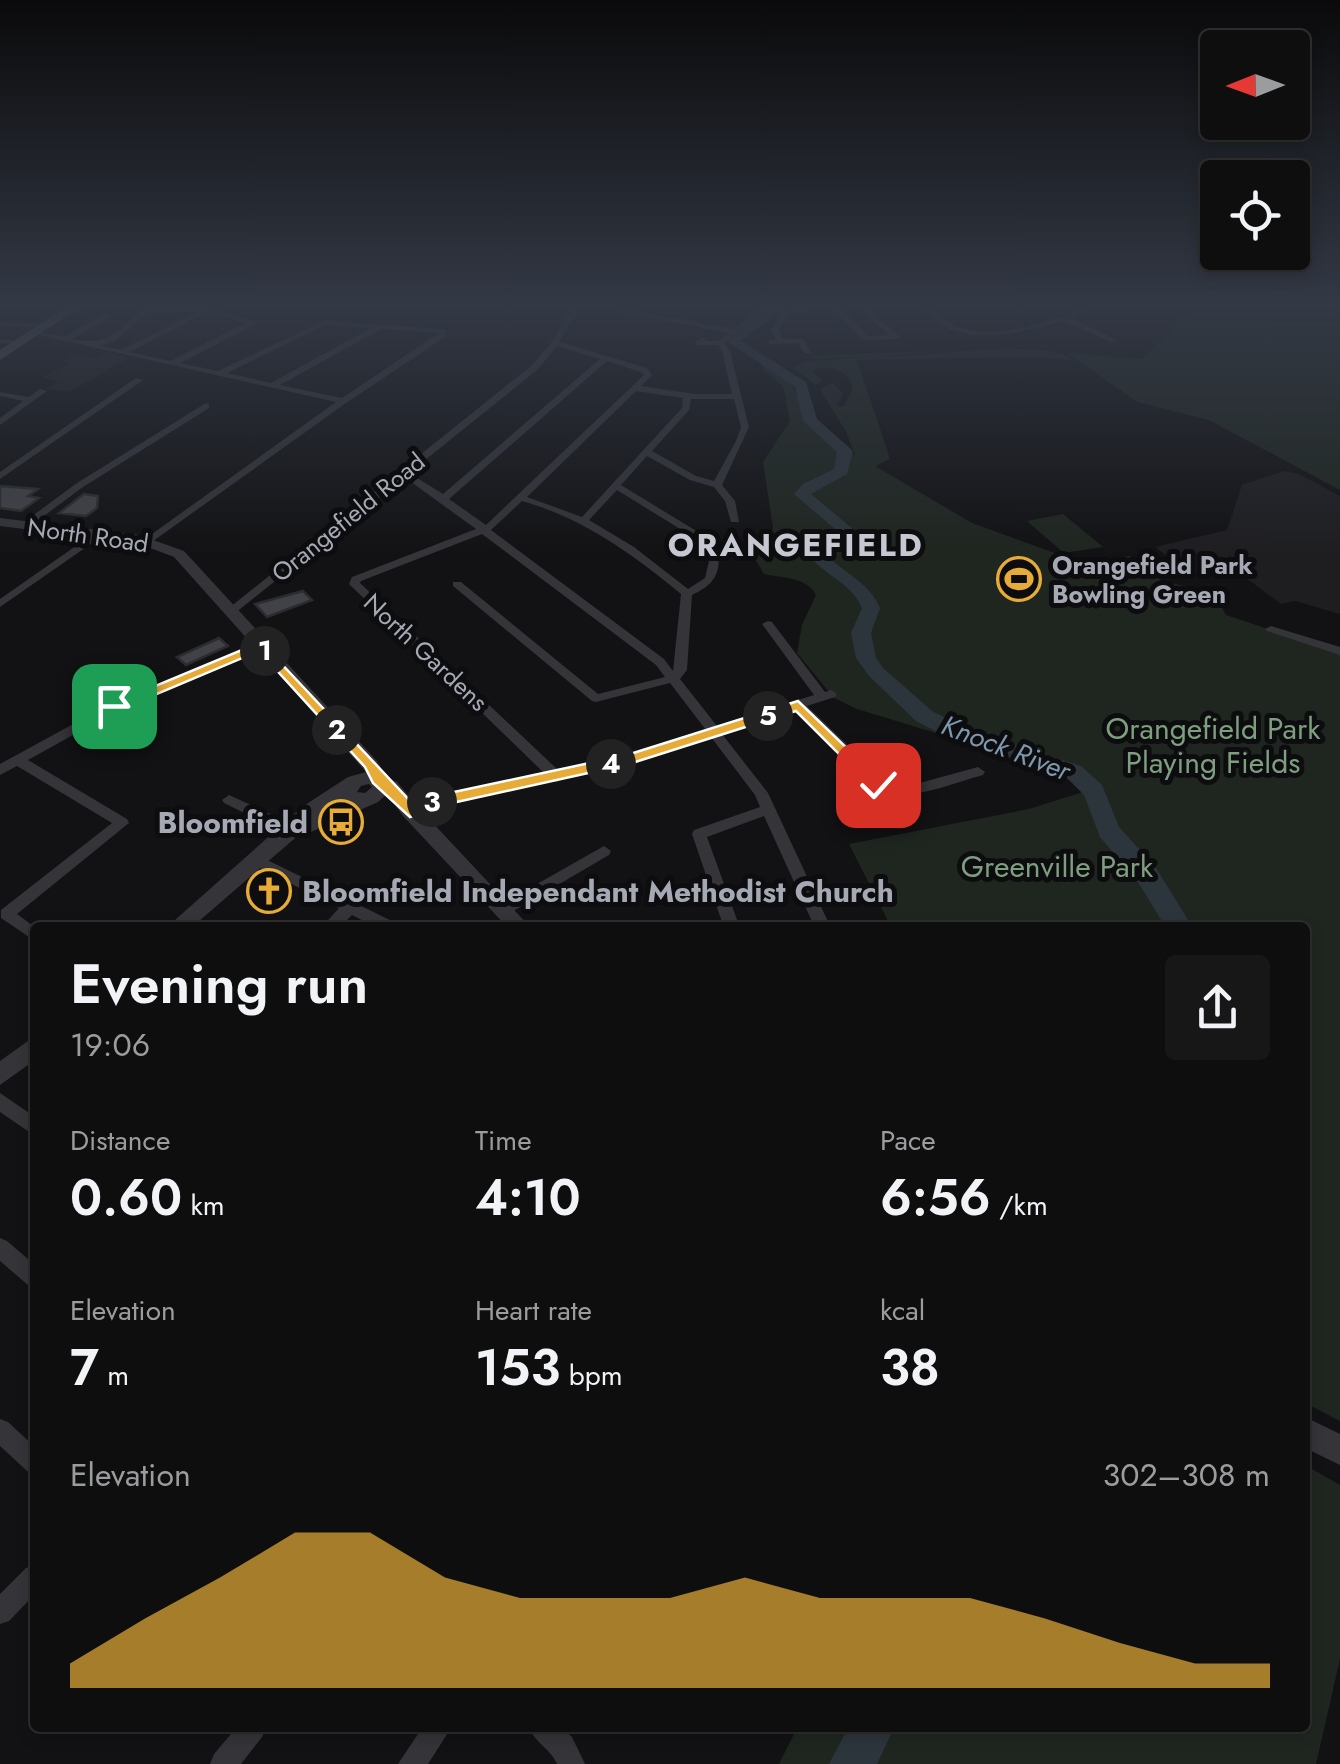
<!DOCTYPE html>
<html lang="en">
<head>
<meta charset="utf-8">
<style>
  :root { --surface:#0e0e0f; --page:#171718; --text:#f1f3f6; --muted:#9b9c9e; --line:#2e2e2f; --accent:#e7ac38 }
  body { margin:0; font-family:Jost,sans-serif; background:var(--page); color:var(--text); height:100vh; display:flex; flex-direction:column; font-size:38px; white-space:nowrap }
  * { box-sizing:border-box; margin:0 }
  p { font-size:32px; color:var(--muted) }
  .icon { flex:none; width:55px; height:55px; fill:none; stroke:currentColor; stroke-width:2; stroke-linecap:round; stroke-linejoin:round }
  .map { position:relative; flex:1; overflow:hidden }
  .details { position:absolute; left:30px; top:922px; width:1280px; height:810px; display:flex; flex-direction:column; background:var(--surface); border-radius:10px; box-shadow:0 5px 15px #0003,0 0 0 2px var(--line) }
  .details>* { flex:none }
  .needle { width:65px; rotate:269deg }
  .controls { position:absolute; left:1200px; top:30px; display:grid; gap:20px }
  .controls a { display:grid; place-items:center; width:110px; height:110px; border-radius:10px; background:var(--surface); box-shadow:0 5px 15px #0003,0 0 0 2px var(--line); font-size:50px }
  .pin { position:absolute; display:grid; place-items:center; width:85px; height:85px; color:#fff; margin:-42px; border-radius:20px; box-shadow:0 5px 15px #0006 }
  .km { position:absolute; width:50px; height:50px; margin:-25px; border-radius:50%; background:#222; color:#fff; font-size:28px; line-height:50px; text-align:center }
  .round { display:grid; place-items:center; flex:none; width:105px; height:105px; border-radius:10px; background:var(--page) }
  .head { display:flex; align-items:center; justify-content:space-between; height:170px; padding:0 40px }
  h1 { font-size:55px; font-weight:600; line-height:75px }
  .metrics { display:grid; grid-template-columns:repeat(3,1fr); gap:15px; height:170px; padding:10px 40px }
  .metrics div { display:grid; align-content:center }
  .metrics b { font-size:50px; font-weight:600 }
  .metrics small { font-size:28px; font-weight:400 }
  .metrics p { font-size:28px }
  .chart { height:280px; padding:20px 40px }
  .chart p { display:flex; justify-content:space-between }
  .chart svg { width:100%; height:180px; margin-top:10px; fill:var(--accent); opacity:.7 }
  .map>svg:first-child { display:block }
  .built { fill:#1e1e21 }
  .green { fill:#1f2620 }
  .lines { fill:none; stroke-linecap:round; stroke-linejoin:round }
  .river { fill:#2d353c; fill-rule:evenodd }
  .building { fill:#414247; stroke:#2c2c30; stroke-width:2.5 }
  .minor { fill:#343439; fill-rule:evenodd }
  .tertiary { fill:#343439; fill-rule:evenodd }
  .primary { fill:#505157; fill-rule:evenodd }
  .route { fill:#e7ac38; stroke:#fff; stroke-width:2.5 }
  .labels { text-anchor:middle; dominant-baseline:central; stroke-width:10; stroke-linejoin:round; paint-order:stroke }
  .far-street-label { font-size:25px; fill:#a5a9b4; stroke:#0d0d0f }
  .far-poi-label { font-size:25px; font-weight:bold; fill:#a5a9b4; stroke:#0d0d0f; text-anchor:start }
  .far-water-label { font-size:28px; font-style:italic; fill:#7d97ad; stroke:#0d0d0f }
  .park-label { font-size:30px; fill:#7d9e7f; stroke:#0d0d0f }
  .poi-label { font-size:30px; font-weight:bold; fill:#a5a9b4; stroke:#0d0d0f; text-anchor:end }
  .far-district-label { font-size:32px; font-weight:bold; letter-spacing:2.5px; fill:#c5c8d0; stroke:#0d0d0f }
</style>
</head>
<body>
<div class="map">
<svg width="1340" height="1764" viewBox="0 0 1340 1764">
  <rect width="100%" height="100%" fill="#121214"/>
  <!-- built -->
  <g class="built">
    <path d="M 105,352 L 128,358 L 69,392 L 46,389 L 58,381 L 42,377 L 69,364 L 62,361 L 78,354 L 93,358 Z"/>
    <path d="M 1284,471 L 1299,474 L 1340,496 L 1340,614 L 1295,601 L 1281,604 L 1231,567 L 1191,575 L 1155,547 L 1227,530 L 1242,485 Z"/>
  </g>
  <!-- green -->
  <g class="green">
    <path d="M 1189,307 L 1340,307 L 1340,490 L 1209,420 L 1137,402 L 1067,353 L 1142,359 L 1184,317 L 1192,317 L 1185,315 Z"/>
    <path d="M 961,350 L 881,356 C 931,358 1034,336 1075,360 L 1036,357 L 857,360 L 890,459 L 875,466 L 972,523 L 1110,573 L 1115,558 L 1130,556 C 1138,562 1146,573 1155,577 C 1181,590 1212,584 1226,615 L 1340,653 L 1340,1421 L 1305,1403 L 1305,928 L 891,927 L 849,844 L 1029,809 L 1086,791 L 1082,781 L 1064,772 L 857,709 L 834,698 L 797,653 L 802,625 L 816,595 C 807,577 783,578 764,574 L 755,559 L 773,528 L 763,462 L 790,421 L 783,386 L 763,369 L 763,365 C 805,385 790,391 809,424 C 818,440 840,447 855,455 L 846,432 L 820,389 L 833,383 L 843,393 L 837,406 L 844,406 L 853,388 C 848,371 834,365 817,369 L 813,372 L 822,380 L 816,385 L 793,368 L 805,362 L 874,356 L 814,359 L 811,356 Z"/>
    <path d="M 1063,514 L 1103,547 L 1064,553 L 1027,521 Z"/>
    <path d="M 1305,1465 L 1340,1485 L 1340,1659 L 1316,1764 L 779,1764 L 797,1728 L 1305,1728 Z"/>
  </g>
  <g class="lines">
    <!-- river -->
    <g class="river">
      <path d="M 771,307 L 785,307 L 741,341 L 806,382 L 817,419 L 853,451 L 847,474 L 811,494 L 854,530 L 827,555 C 846,575 868,581 880,608 L 871,633 L 876,658 L 883,668 L 932,711 L 971,731 L 1081,766 L 1102,785 L 1119,827 L 1156,868 L 1193,928 L 1166,928 L 1138,882 L 1100,837 L 1084,795 L 1065,776 L 955,741 L 916,721 L 869,676 L 856,658 L 851,633 L 862,608 C 851,582 824,576 808,554 L 836,530 L 794,494 L 803,484 L 834,469 L 837,452 L 803,421 L 795,387 L 727,341 Z"/>
      <path d="M 848,1728 L 894,1728 L 877,1764 L 829,1764 Z"/>
    </g>
  </g>
  <!-- building -->
  <g class="building">
    <path d="M 0,486 L 38,489 L 28,496 L 39,498 L 21,511 L 0,508 Z"/>
    <path d="M 84,494 L 98,496 L 97,508 L 86,516 L 59,513 Z"/>
    <path d="M 303,591 L 312,600 L 267,617 L 255,604 Z"/>
    <path d="M 219,638 L 228,646 L 186,665 L 177,657 Z"/>
    <path d="M 261,878 L 289,893 L 277,904 L 249,889 Z"/>
  </g>
  <g class="lines">
    <!-- minor -->
    <g class="minor">
      <path d="M 144,307 L 205,307 L 254,321 L 254,325 L 180,363 L 218,371 L 324,321 L 443,329 L 447,331 L 445,337 L 346,403 L 149,544 L 145,543 L 145,539 L 336,402 L 30,333 L 34,331 L 64,337 L 103,314 L 109,314 L 109,318 L 72,339 C 109,347 118,330 144,307 ZM 200,311 L 121,350 L 102,346 L 116,340 L 146,313 ZM 208,312 L 245,323 L 171,361 L 129,352 ZM 325,325 L 371,328 L 271,383 L 227,373 ZM 381,329 L 439,333 L 342,398 L 280,385 Z"/>
      <path d="M 573,307 L 581,307 L 559,342 L 647,368 L 652,375 L 641,386 L 695,394 L 732,394 L 722,351 L 718,345 L 698,345 L 694,343 L 702,337 L 706,339 L 705,341 L 718,341 L 729,333 L 597,307 L 612,307 L 733,329 L 763,307 L 771,307 L 724,343 L 730,351 L 749,427 L 722,485 L 735,501 L 739,522 L 731,522 L 725,501 L 714,487 L 690,480 L 647,456 L 621,485 L 716,543 C 723,569 717,584 692,595 L 687,670 L 680,679 L 717,726 L 814,695 L 762,624 L 768,621 L 772,622 L 825,692 L 831,690 L 837,694 L 835,697 L 807,706 L 890,786 L 905,787 L 978,767 L 985,772 L 983,775 C 950,784 915,800 881,793 L 795,710 L 722,734 L 768,793 L 831,928 L 815,928 L 764,816 L 707,837 L 740,928 L 724,928 L 692,834 L 694,830 L 760,807 L 755,795 L 711,737 L 629,763 L 563,778 L 557,782 L 552,780 L 443,804 L 410,816 L 405,815 L 403,811 L 405,807 L 440,795 L 544,773 L 349,584 L 352,577 L 476,529 L 407,479 L 403,478 L 234,614 L 226,614 L 224,612 L 531,366 L 552,342 ZM 557,346 L 600,359 L 443,494 L 409,473 L 537,370 ZM 607,361 L 641,372 L 644,375 L 486,525 L 449,499 ZM 636,391 L 683,398 L 682,408 L 582,517 L 527,497 ZM 691,399 L 734,399 L 741,427 L 736,441 L 714,481 L 696,476 L 652,451 L 689,410 ZM 617,490 L 706,545 L 709,561 L 705,578 L 688,589 L 634,547 L 589,520 ZM 522,501 C 583,518 634,555 681,594 L 673,671 L 664,659 L 491,530 ZM 482,534 L 656,665 L 665,677 L 598,694 L 461,582 L 453,582 L 453,586 L 592,701 L 596,702 L 670,683 L 706,730 L 627,755 L 558,770 L 360,583 L 361,581 Z"/>
      <path d="M 806,307 L 821,307 L 787,315 L 779,330 L 783,339 L 803,339 L 811,353 L 805,353 L 798,343 L 769,344 L 769,340 L 776,340 L 771,330 L 781,311 Z"/>
      <path d="M 830,307 L 838,307 L 868,336 L 889,335 L 858,307 L 866,307 L 900,337 L 896,339 L 863,340 Z"/>
      <path d="M 919,307 C 935,307 945,323 960,328 C 1002,340 1051,321 1090,307 L 1100,307 L 1071,318 L 1118,340 L 1111,342 L 1064,321 L 1008,334 L 972,335 L 949,329 Z"/>
      <path d="M 0,322 L 45,324 L 49,326 L 45,328 L 0,326 Z"/>
      <path d="M 0,339 L 25,342 L 21,344 L 0,343 Z"/>
      <path d="M 136,378 L 143,380 L 0,479 L 0,472 Z"/>
      <path d="M 40,389 L 47,391 L 0,425 L 0,418 L 23,401 L 0,396 L 0,392 L 29,397 Z"/>
      <path d="M 206,403 L 209,404 L 209,408 L 83,487 L 29,527 L 20,525 L 77,483 Z"/>
      <path d="M 96,532 L 105,534 L 0,607 L 0,599 Z"/>
      <path d="M 1271,626 L 1340,647 L 1340,655 L 1267,631 L 1265,629 Z"/>
      <path d="M 261,642 L 265,644 L 265,648 L 118,710 L 28,760 L 127,819 L 129,823 L 17,914 L 36,928 L 35,941 L 1,918 L 1,910 L 112,823 L 17,766 L 0,775 L 0,764 L 110,704 Z"/>
      <path d="M 229,795 L 297,826 L 299,830 L 297,834 L 287,834 L 224,803 L 222,800 Z"/>
      <path d="M 604,846 L 611,851 L 609,855 L 510,913 L 500,913 L 497,909 L 500,905 Z"/>
      <path d="M 257,855 L 398,924 L 400,928 L 377,928 L 352,915 L 339,928 L 321,928 L 339,908 L 252,864 L 250,860 L 252,856 Z"/>
      <path d="M 0,1093 L 35,1117 L 35,1136 L 0,1112 Z"/>
      <path d="M 0,1238 L 7,1241 L 35,1265 L 35,1288 L 28,1285 L 0,1261 Z"/>
      <path d="M 0,1419 L 8,1422 L 35,1447 L 35,1474 L 27,1471 L 0,1446 Z"/>
      <path d="M 35,1565 L 35,1594 L 9,1621 L 0,1624 L 0,1594 L 26,1568 Z"/>
      <path d="M 236,1728 L 266,1728 L 262,1737 L 241,1764 L 210,1764 L 214,1754 Z"/>
      <path d="M 422,1728 L 451,1728 L 428,1764 L 398,1764 Z"/>
      <path d="M 529,1728 L 562,1728 L 572,1737 L 585,1764 L 557,1764 C 551,1749 535,1743 529,1728 Z"/>
    </g>
    <!-- tertiary -->
    <g class="tertiary">
      <path d="M 0,518 L 139,535 L 184,551 L 377,761 L 387,778 L 397,782 L 417,806 L 531,928 L 508,928 L 403,816 L 387,794 L 378,802 L 311,832 L 301,833 L 191,928 L 166,928 L 302,807 L 348,777 L 366,772 L 174,557 L 137,543 L 0,526 ZM 369,784 L 372,787 L 365,793 L 357,792 L 361,786 Z"/>
      <path d="M 35,1036 L 35,1060 L 0,1085 L 0,1061 Z"/>
      <path d="M 1305,1417 L 1340,1434 L 1340,1465 L 1305,1448 Z"/>
    </g>
    <!-- primary -->
    <path class="primary" d="M 66,307 L 80,307 L 0,360 L 0,350 Z"/>
  </g>
  <!-- sky -->
  <linearGradient id="sky" x2="0" y2="1"><stop stop-color="#0a0a0b"/><stop offset="0.55" stop-color="#333945"/><stop offset="1" stop-color="#333945" stop-opacity="0"/></linearGradient>
  <rect width="1340" height="554" fill="url(#sky)"/>
  <!-- route -->
  <path class="route" d="M 261,642 L 413,804 L 440,795 L 627,755 L 798,701 L 885,785 L 873,788 L 796,711 L 629,764 L 443,805 L 410,817 L 373,783 L 365,767 L 259,651 L 119,710 L 107,706 Z"/>
  <!-- icons -->
  <defs>
    <g id="stadium-ring" transform="scale(2.25)"><circle r="9.5" fill="#0d0d0f" stroke="#e7ac38" stroke-width="1.5"/><path d="M0-5a6.5 5 0 1 0 0 10a6.5 5 0 1 0 0-10ZM-3.5-1.8h7v3.6h-7Z" fill="#e7ac38"/></g>
    <g id="bus-ring" transform="scale(2.25)"><circle r="9.5" fill="#0d0d0f" stroke="#e7ac38" stroke-width="1.5"/><path d="M-5-6H5V4H4V6H2V4H-2V6H-4V4H-5ZM-3.5-4V0h7V-4ZM-3.5 1.2v1.5H-2V1.2ZM2 1.2v1.5H3.5V1.2Z" fill="#e7ac38"/></g>
    <g id="church-ring" transform="scale(2.25)"><circle r="9.5" fill="#0d0d0f" stroke="#e7ac38" stroke-width="1.5"/><path d="M-1.2-6h2.4v3.5h3.3v2.4h-3.3V6h-2.4V-.1h-3.3v-2.4h3.3Z" fill="#e7ac38"/></g>
  </defs>
  <g fill-rule="evenodd">
    <use href="#stadium-ring" x="1019" y="579"/>
    <use href="#bus-ring" x="341" y="822"/>
    <use href="#church-ring" x="269" y="891"/>
  </g>
  <g class="labels">
    <!-- far-street labels -->
    <g class="far-street-label">
      <text transform="translate(348 517) rotate(-39)">Orangefield Road</text>
      <text transform="translate(88 535) rotate(8)">North Road</text>
      <text transform="translate(426 652) rotate(43)">North Gardens</text>
    </g>
    <!-- far-poi labels -->
    <g class="far-poi-label">
      <text x="1052" y="565">Orangefield Park<tspan x="1052" dy="29">Bowling Green</tspan></text>
    </g>
    <!-- far-water labels -->
    <g class="far-water-label">
      <text transform="translate(1006 748) rotate(21)">Knock River</text>
    </g>
    <!-- park labels -->
    <g class="park-label">
      <text x="1213" y="728">Orangefield Park<tspan x="1213" dy="34">Playing Fields</tspan></text>
      <text x="1057" y="866">Greenville Park</text>
    </g>
    <!-- poi labels -->
    <g class="poi-label">
      <text x="308" y="822">Bloomfield</text>
      <text x="302" y="891" text-anchor="start">Bloomfield Independant Methodist Church</text>
    </g>
    <!-- far-district labels -->
    <g class="far-district-label">
      <text x="796" y="545">ORANGEFIELD</text>
    </g>
  </g>
</svg>
<div class="controls">
<a><svg class="needle" viewBox="-14 -14 28 28"><path d="M0-13l5 13h-10z" fill="#e53935"/><path d="M0 13l5-13h-10z" fill="#9b9c9e"/></svg></a>
<a><svg class="icon" aria-label="locate" viewBox="0 0 24 24"><circle cx="12" cy="12" r="6"/><path d="M12 2v4M12 18v4M2 12h4M18 12h4"/></svg></a>
</div>
<div class="pin" style="left:114px;top:706px;background:#1e9e55"><svg class="icon" aria-label="arrive" viewBox="0 0 24 24"><path d="M6 21V4h12l-3 4 3 4H6"/></svg></div>
<div class="pin" style="left:878px;top:785px;background:#d93025"><svg class="icon" aria-label="check" viewBox="0 0 24 24"><path d="M5 12l5 5 9-10"/></svg></div>
<b class="km" style="left:265px;top:651px">1</b>
<b class="km" style="left:337px;top:730px">2</b>
<b class="km" style="left:432px;top:802px">3</b>
<b class="km" style="left:611px;top:764px">4</b>
<b class="km" style="left:768px;top:716px">5</b>
<section class="details">
<div class="head"><div><h1>Evening run</h1><p>19:06</p></div><a class="round"><svg class="icon" aria-label="share" viewBox="0 0 24 24"><path d="M12 15V3M7 8l5-5 5 5M5 13v7h14v-7"/></svg></a></div>
<div class="metrics">
<div><p>Distance</p><b>0.60<small> km</small></b></div>
<div><p>Time</p><b>4:10</b></div>
<div><p>Pace</p><b>6:56<small> /km</small></b></div>
</div>
<div class="metrics">
<div><p>Elevation</p><b>7<small> m</small></b></div>
<div><p>Heart rate</p><b>153<small> bpm</small></b></div>
<div><p>kcal</p><b>38</b></div>
</div>
<div class="chart"><p><span>Elevation</span>302–308 m</p>
<svg viewBox="0 0 160 44" preserveAspectRatio="none"><path d="M0 44V38L10 27L20 17L30 6L40 6L50 17L60 22L70 22L80 22L90 17L100 22L110 22L120 22L130 27L140 33L150 38L160 38V44z"/></svg>
</div>
</section>
</div>
</body>
</html>
